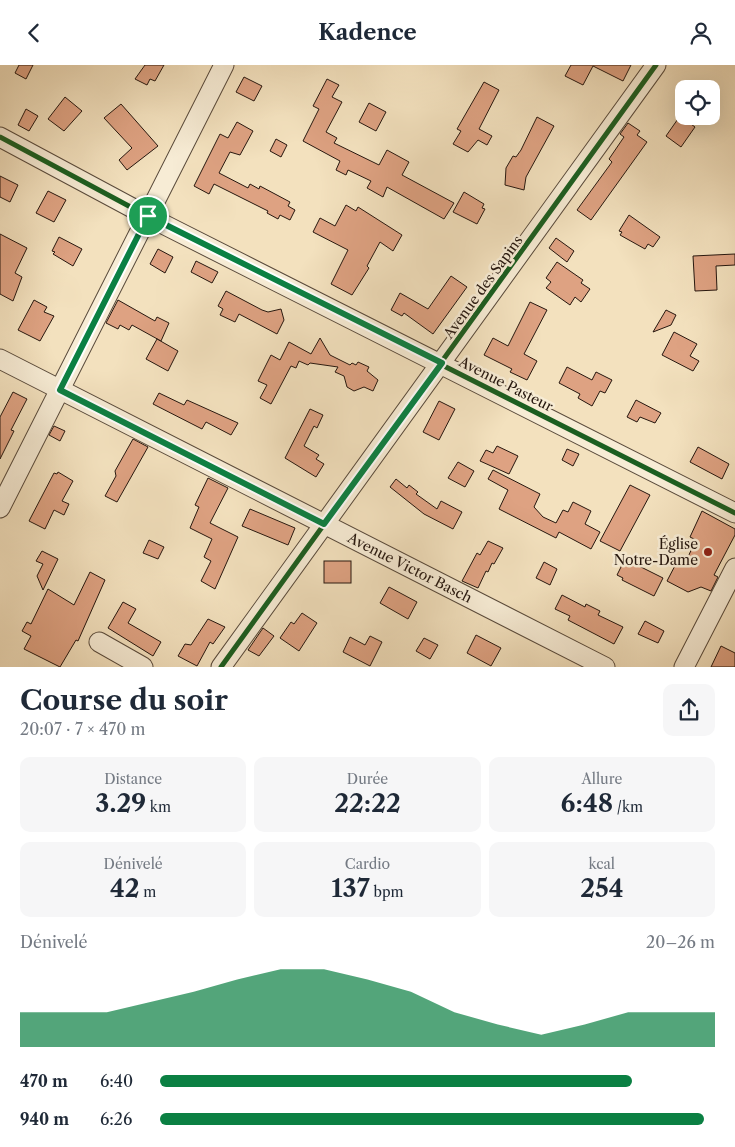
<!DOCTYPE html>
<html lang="fr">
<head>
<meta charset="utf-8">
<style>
  :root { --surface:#fff; --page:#f6f6f7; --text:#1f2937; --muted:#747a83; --accent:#0b8043 }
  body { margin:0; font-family:"Libre Caslon Text",serif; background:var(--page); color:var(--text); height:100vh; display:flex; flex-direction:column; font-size:19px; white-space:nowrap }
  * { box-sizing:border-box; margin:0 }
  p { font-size:16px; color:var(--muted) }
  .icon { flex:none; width:28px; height:28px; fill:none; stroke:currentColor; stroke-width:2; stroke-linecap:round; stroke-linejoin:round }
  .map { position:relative; height:602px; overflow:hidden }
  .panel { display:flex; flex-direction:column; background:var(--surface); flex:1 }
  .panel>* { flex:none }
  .fabs { position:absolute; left:675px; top:15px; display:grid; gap:10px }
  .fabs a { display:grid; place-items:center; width:45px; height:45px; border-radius:10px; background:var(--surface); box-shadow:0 5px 20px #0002; font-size:25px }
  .pin { position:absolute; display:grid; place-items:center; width:42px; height:42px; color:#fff; margin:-21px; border:2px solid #fff; border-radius:50%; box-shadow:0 1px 5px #0007 }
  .round { display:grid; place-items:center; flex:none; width:52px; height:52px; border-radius:10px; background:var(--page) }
  .summary { display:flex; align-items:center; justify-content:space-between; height:85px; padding:0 20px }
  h1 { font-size:28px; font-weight:700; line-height:38px }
  .stats { display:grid; grid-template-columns:repeat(3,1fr); gap:8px; height:85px; padding:5px 20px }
  .stats div { display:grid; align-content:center; border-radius:10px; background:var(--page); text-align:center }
  .stats b { font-size:25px; font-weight:700 }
  .stats small { font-size:14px; font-weight:400 }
  .stats p { font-size:14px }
  .chart { height:140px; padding:10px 20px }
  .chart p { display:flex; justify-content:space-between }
  .chart svg { width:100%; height:90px; margin-top:5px; fill:var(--accent); opacity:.7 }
  ul { padding:0 20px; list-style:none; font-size:16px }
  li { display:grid; grid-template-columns:80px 60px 1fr; align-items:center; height:38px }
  li i { height:12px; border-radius:6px; background:var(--accent) }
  header { display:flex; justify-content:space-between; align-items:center; height:65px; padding:0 20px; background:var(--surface); font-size:22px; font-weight:700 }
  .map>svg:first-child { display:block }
  .building { fill:#dea282; stroke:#26170f }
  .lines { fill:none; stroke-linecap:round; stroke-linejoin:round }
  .minor-casing { stroke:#594a3b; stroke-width:21 }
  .minor { stroke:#f7ecd5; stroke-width:19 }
  .cycleway-casing { stroke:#f7ecd5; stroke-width:8 }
  .cycleway { stroke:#1b5e20; stroke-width:5 }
  .route-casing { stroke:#fff; stroke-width:10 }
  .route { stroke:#0b8043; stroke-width:6 }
  .poi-dot { fill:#8f2418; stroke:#f7ecd5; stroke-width:2 }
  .labels { text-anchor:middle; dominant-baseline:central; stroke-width:5; stroke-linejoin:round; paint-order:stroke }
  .street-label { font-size:14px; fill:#26170f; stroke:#f7ecd5 }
  .poi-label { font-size:14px; fill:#26170f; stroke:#f7ecd5; text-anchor:end }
</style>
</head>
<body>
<header><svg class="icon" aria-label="back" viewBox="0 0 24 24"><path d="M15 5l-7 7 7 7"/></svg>Kadence<svg class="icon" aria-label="person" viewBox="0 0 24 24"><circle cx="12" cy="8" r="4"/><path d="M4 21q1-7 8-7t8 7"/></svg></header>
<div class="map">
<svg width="735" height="602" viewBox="0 0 735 602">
  <rect width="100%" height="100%" fill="#f3e1be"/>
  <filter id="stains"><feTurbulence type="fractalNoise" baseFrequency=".004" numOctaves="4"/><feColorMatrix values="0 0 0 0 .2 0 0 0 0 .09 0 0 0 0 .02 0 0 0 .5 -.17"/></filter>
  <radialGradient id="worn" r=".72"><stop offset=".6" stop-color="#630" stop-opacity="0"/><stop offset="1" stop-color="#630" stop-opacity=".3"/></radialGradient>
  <!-- building -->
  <g class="building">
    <path d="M 19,0 L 33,0 L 26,14 L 15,8 Z"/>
    <path d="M 145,0 L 164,0 L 155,16 L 150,14 L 147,20 L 135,14 Z"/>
    <path d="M 571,0 L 631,0 L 623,16 L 593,1 L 583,20 L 565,11 Z"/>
    <path d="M 244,12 L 262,21 L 254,36 L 236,27 Z"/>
    <path d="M 327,14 L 339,20 L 332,32 L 342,37 L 326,67 L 337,73 L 334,78 L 379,100 L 387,85 L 409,97 L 402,110 L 454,138 L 444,154 L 387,122 L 383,132 L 367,123 L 371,116 L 348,105 L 346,110 L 336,105 L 340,96 L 303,76 L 319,44 L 313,41 Z"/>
    <path d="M 484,17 L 499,25 L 479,64 L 492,71 L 487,80 L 478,75 L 468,87 L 453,79 L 461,66 L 457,64 Z"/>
    <path d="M 65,32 L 82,46 L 64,66 L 48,54 Z"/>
    <path d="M 369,38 L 386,47 L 376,66 L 359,57 Z"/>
    <path d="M 121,39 L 158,81 L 127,105 L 119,95 L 132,83 L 104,53 Z"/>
    <path d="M 26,44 L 38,51 L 29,66 L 18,60 Z"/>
    <path d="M 680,51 L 695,62 L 681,82 L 666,71 Z"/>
    <path d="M 537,52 L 554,61 L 526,112 L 524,125 L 505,120 L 506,103 L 513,91 L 516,92 L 521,85 Z"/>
    <path d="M 237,57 L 253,66 L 240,90 L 230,87 L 219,108 L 248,123 L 250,119 L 259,124 L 260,121 L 290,137 L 288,141 L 295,145 L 290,155 L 280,150 L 278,154 L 267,148 L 268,146 L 214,119 L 209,129 L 194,121 L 220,69 L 228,73 Z"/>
    <path d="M 628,58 L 640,66 L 637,70 L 647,77 L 591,155 L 577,145 L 612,97 L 609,94 L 624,72 L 620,69 Z"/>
    <path d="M 276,74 L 287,80 L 281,92 L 270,86 Z"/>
    <path d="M 0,111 L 18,120 L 10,137 L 0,132 Z"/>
    <path d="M 48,126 L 66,135 L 54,157 L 36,148 Z"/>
    <path d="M 464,127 L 484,139 L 482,143 L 485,144 L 477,159 L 453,147 Z"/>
    <path d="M 346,140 L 356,146 L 358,142 L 402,170 L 393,186 L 380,177 L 367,201 L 369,203 L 352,230 L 331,219 L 348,185 L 313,167 L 320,153 L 335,161 Z"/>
    <path d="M 629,150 L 660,172 L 653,182 L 648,179 L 645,184 L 620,170 L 622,167 L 619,166 Z"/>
    <path d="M 0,169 L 27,183 L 15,208 L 22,212 L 13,236 L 0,229 Z"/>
    <path d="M 59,172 L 82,184 L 73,201 L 53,189 L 55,187 L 52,186 Z"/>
    <path d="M 556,173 L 574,186 L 567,197 L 549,183 Z"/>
    <path d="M 158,184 L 173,192 L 165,208 L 150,199 Z"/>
    <path d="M 735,189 L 735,200 L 716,201 L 717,225 L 695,226 L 693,191 Z"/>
    <path d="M 196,196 L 218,207 L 212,218 L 191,207 Z"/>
    <path d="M 557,197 L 583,215 L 581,218 L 590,224 L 581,237 L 575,232 L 570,240 L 546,223 L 551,217 L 546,213 Z"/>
    <path d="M 451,211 L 467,222 L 433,269 L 404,248 L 402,251 L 391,245 L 400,228 L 428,244 Z"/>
    <path d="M 226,226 L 262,245 L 268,247 L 281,244 L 284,255 L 277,269 L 239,249 L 235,257 L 220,250 L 223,244 L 218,241 Z"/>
    <path d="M 34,235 L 47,242 L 44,247 L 54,251 L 40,276 L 18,265 Z"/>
    <path d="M 118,235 L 155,256 L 157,252 L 169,258 L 161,276 L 132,260 L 129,265 L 120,260 L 118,264 L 106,258 Z"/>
    <path d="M 530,237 L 547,245 L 524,289 L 537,296 L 527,315 L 510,307 L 512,304 L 484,290 L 493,273 L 508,281 Z"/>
    <path d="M 666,245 L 676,250 L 671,260 L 653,267 Z"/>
    <path d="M 674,267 L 697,279 L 690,291 L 699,296 L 693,306 L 662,290 Z"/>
    <path d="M 320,273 L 330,290 L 350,300 L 352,298 L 356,300 L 358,297 L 369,302 L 367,306 L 378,315 L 373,326 L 364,322 L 354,326 L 347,322 L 344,311 L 335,307 L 338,302 L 310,298 L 308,300 L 299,296 L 296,303 L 291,301 L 271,339 L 260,333 L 267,320 L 258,316 L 271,290 L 280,295 L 289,277 L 311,289 Z"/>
    <path d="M 157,274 L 178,286 L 168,306 L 146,294 Z"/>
    <path d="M 567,302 L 592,315 L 596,307 L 612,315 L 605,328 L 600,326 L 592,341 L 578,333 L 580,329 L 559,318 Z"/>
    <path d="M 13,327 L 27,334 L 11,365 L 14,366 L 0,394 L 0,352 Z"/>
    <path d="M 159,328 L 184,340 L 187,335 L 238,358 L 231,370 L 206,357 L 202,364 L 153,339 Z"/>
    <path d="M 636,335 L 661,348 L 655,358 L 640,352 L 637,357 L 627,352 Z"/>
    <path d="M 439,336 L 455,344 L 439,375 L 423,367 Z"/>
    <path d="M 310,344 L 323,350 L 317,363 L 314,361 L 304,381 L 319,390 L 316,394 L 324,399 L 316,412 L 285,393 Z"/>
    <path d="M 54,361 L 65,366 L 60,376 L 49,370 Z"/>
    <path d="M 133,374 L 148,382 L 117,437 L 105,431 L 116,411 L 115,406 Z"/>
    <path d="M 497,381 L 518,391 L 509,409 L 480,396 L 486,385 L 493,388 Z"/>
    <path d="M 698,382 L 729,399 L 722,414 L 690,397 Z"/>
    <path d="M 567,384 L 579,389 L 573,401 L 562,395 Z"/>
    <path d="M 458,397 L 474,406 L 465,422 L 448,413 Z"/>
    <path d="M 493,405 L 540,429 L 534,442 L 543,452 L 556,458 L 563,445 L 568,447 L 573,437 L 591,446 L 585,459 L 600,467 L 591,484 L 559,467 L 556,473 L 499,444 L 508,425 L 488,414 Z"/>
    <path d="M 58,407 L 73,416 L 62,436 L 69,439 L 64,450 L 54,445 L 45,464 L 29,456 L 54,408 L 57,409 Z"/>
    <path d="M 208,413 L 228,423 L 210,458 L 238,472 L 215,524 L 201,516 L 211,496 L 204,492 L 212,474 L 190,463 L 199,442 L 195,440 Z"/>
    <path d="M 396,414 L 407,423 L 409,420 L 418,427 L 416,429 L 437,444 L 441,436 L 462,447 L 453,464 L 424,449 L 390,422 Z"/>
    <path d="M 630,420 L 650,430 L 620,486 L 600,476 Z"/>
    <path d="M 250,444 L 295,463 L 288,480 L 242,461 Z"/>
    <path d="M 702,446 L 735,464 L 735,470 L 714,510 L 718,512 L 711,526 L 701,522 L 688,527 L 667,516 L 679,493 L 686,496 L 696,475 L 690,472 Z"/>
    <path d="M 149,475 L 164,482 L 158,494 L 143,488 Z"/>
    <path d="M 488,476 L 503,483 L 494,499 L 492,498 L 488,507 L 486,506 L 478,523 L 462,516 L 477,488 L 480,490 Z"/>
    <path d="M 42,486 L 58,494 L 43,525 L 37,511 L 43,499 L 36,496 Z"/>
    <path d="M 625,494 L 663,513 L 654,531 L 622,515 L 623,513 L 617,510 Z"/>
    <rect x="324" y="496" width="27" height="22"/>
    <path d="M 544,497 L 557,504 L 550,520 L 536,513 Z"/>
    <path d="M 90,507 L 105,515 L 78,576 L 76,575 L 60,602 L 24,584 L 31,571 L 22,566 L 27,557 L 31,559 L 48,524 L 74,540 Z"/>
    <path d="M 389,522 L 417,537 L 408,554 L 380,538 Z"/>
    <path d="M 562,530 L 585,542 L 586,539 L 600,546 L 598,550 L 623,562 L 614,579 L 568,555 L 570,551 L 555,544 Z"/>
    <path d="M 123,537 L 136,544 L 128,558 L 161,577 L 153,591 L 108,563 Z"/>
    <path d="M 302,548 L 317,558 L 299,586 L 280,573 L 291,557 L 294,559 Z"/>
    <path d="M 208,554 L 225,562 L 213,579 L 210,577 L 197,601 L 178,591 L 185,579 L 191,580 Z"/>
    <path d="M 645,556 L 664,566 L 658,578 L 638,569 Z"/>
    <path d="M 263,563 L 274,571 L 259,591 L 248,585 Z"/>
    <path d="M 476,570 L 501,583 L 491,601 L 467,588 Z"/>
    <path d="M 370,571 L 382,577 L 370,601 L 343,587 L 350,572 L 365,580 Z"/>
    <path d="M 424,573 L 438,580 L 430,594 L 416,586 Z"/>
    <path d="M 721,581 L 735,588 L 735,602 L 711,602 Z"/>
  </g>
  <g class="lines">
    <!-- minor casing -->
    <g class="minor-casing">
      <g id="minor">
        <path d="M 0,72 L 153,154 L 735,448"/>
        <path id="s1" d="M 0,294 L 605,602"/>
        <path d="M 0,443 L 224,0"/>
        <path d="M 99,577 L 143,602"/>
        <path d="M 221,602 L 656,0"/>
        <path d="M 684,602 L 735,503"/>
      </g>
    </g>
    <!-- minor -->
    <use href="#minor" class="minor"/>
    <!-- cycleway casing -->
    <g class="cycleway-casing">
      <g id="cycleway">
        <path d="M 0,72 L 153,154 L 735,448"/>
        <path d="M 221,602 L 656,0"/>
      </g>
    </g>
    <!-- cycleway -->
    <use href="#cycleway" class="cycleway"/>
  </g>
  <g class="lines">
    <!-- route casing -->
    <g class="route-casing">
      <path id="route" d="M 148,151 L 442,298 L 324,459 L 60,325 Z"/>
    </g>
    <!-- route -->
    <use href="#route" class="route"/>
  </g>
  <!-- markers -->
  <circle class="poi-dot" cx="708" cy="487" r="5"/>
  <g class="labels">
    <!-- street labels -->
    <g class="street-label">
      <text transform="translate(483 222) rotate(-54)">Avenue des Sapins</text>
      <text transform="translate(506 319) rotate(27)">Avenue Pasteur</text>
      <text stroke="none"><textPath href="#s1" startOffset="460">Avenue Victor Basch</textPath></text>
    </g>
    <!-- poi labels -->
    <g class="poi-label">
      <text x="698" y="479">Église<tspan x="698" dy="16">Notre-Dame</tspan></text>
    </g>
  </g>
  <rect width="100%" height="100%" filter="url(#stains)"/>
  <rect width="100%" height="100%" fill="url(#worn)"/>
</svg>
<div class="fabs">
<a><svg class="icon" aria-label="locate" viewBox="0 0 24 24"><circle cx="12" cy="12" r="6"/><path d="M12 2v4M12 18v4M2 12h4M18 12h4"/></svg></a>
</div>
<div class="pin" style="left:148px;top:151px;background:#1e9e55"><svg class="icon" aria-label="arrive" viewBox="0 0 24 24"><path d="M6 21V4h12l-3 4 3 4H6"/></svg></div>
</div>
<section class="panel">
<div class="summary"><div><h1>Course du soir</h1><p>20:07 · 7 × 470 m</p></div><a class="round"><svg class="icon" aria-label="share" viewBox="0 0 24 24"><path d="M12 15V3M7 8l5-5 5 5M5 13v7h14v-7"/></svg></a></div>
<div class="stats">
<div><p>Distance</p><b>3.29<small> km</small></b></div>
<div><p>Durée</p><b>22:22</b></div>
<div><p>Allure</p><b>6:48<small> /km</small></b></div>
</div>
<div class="stats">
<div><p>Dénivelé</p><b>42<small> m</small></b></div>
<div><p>Cardio</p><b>137<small> bpm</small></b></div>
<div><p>kcal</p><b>254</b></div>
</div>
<div class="chart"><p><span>Dénivelé</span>20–26 m</p>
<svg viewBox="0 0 160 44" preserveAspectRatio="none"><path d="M0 44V27L10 27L20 27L30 22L40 17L50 11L60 6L70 6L80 11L90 17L100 27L110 33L120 38L130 33L140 27L150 27L160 27V44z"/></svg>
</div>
<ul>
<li><b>470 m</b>6:40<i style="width:85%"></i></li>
<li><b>940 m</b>6:26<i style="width:98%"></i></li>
</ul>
</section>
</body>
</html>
